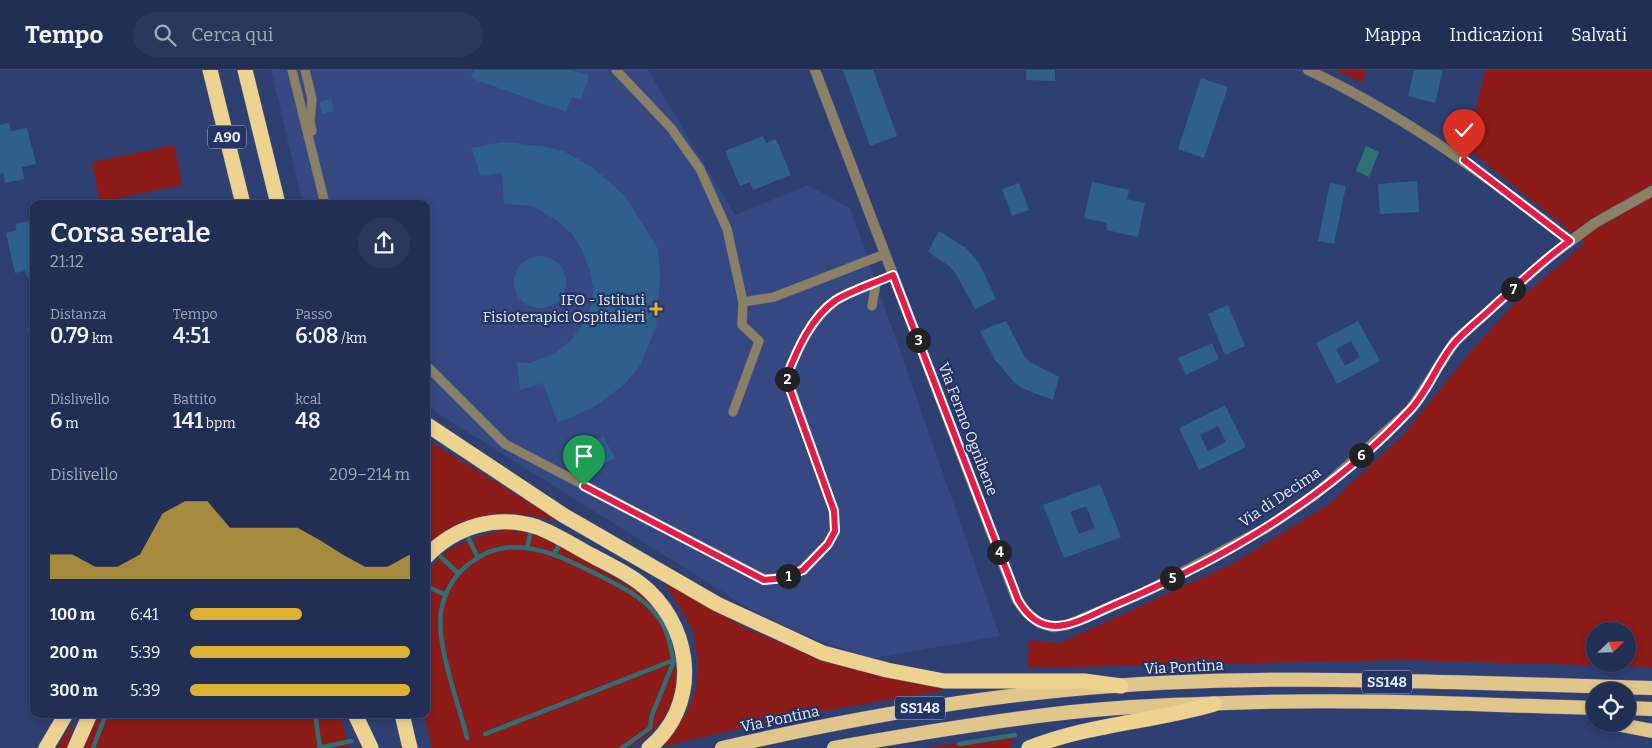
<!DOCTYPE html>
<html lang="it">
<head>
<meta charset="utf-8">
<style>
  :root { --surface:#222f55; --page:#2a375b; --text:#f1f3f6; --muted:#a2a9b9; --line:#3f4a6c; --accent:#deb133 }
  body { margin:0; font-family:Bitter,serif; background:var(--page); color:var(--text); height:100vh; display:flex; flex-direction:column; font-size:19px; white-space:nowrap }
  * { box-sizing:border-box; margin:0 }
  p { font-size:16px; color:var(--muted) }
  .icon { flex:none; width:28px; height:28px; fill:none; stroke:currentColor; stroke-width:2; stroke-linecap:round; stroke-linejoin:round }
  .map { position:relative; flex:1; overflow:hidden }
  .details { position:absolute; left:30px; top:130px; width:400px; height:518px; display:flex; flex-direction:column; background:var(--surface); border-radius:10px; box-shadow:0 2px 8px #0003,0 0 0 1px var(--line) }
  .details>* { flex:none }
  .needle { width:32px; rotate:67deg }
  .tools { position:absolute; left:1586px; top:552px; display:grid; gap:10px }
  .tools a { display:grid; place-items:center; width:50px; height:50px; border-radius:50%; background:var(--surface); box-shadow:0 2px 8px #0003,0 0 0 1px var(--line); font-size:25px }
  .pin { position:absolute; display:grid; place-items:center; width:42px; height:42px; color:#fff; margin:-51px -21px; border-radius:50% 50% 50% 0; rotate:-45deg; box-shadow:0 0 5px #0007 }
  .pin .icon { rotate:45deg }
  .km { position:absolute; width:25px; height:25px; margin:-12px; border-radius:50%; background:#222; color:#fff; font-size:14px; line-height:25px; text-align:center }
  .round { display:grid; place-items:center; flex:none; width:52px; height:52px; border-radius:26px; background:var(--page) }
  .overview { display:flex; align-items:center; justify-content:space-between; height:85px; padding:0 20px }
  h1 { font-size:28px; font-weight:600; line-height:38px }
  .metrics { display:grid; grid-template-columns:repeat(3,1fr); gap:8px; height:85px; padding:5px 20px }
  .metrics div { display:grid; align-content:center }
  .metrics b { font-size:21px; font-weight:600 }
  .metrics small { font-size:14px; font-weight:400 }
  .metrics p { font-size:14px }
  .chart { height:140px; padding:10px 20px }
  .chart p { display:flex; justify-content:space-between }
  .chart svg { width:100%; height:90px; margin-top:5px; fill:var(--accent); opacity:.7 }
  ul { padding:0 20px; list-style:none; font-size:16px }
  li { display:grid; grid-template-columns:80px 60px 1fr; align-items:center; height:38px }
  li i { height:12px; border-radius:6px; background:var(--accent) }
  header { display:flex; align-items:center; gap:30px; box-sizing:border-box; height:70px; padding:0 25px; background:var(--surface); border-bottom:1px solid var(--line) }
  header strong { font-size:24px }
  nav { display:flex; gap:28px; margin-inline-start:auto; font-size:18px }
  .search { width:350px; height:45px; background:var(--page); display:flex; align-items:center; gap:12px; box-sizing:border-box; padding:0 18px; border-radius:28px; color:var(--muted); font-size:19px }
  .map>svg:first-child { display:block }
  .built { fill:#354882 }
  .green { fill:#8d1b17; fill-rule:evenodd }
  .water { fill:#316f77 }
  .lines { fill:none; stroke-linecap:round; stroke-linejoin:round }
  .stream { stroke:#316f77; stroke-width:4.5 }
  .building { fill:#2f608c; fill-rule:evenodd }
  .service-casing { stroke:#4c5b87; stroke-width:10 }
  .minor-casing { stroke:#4c5b87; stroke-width:11 }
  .trunk-casing { stroke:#4c5b87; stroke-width:15 }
  .motorway-casing { stroke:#4c5b87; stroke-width:16 }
  .service { stroke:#8b8065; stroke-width:9 }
  .minor { stroke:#8b8065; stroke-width:10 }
  .trunk { stroke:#e0c68a; stroke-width:14 }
  .motorway { stroke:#eed290; stroke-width:15 }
  .route-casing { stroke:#fff; stroke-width:10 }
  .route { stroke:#e11d48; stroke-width:6 }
  .poi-dot { fill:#deb133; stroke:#243465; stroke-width:2 }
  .labels { text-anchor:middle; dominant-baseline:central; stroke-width:4.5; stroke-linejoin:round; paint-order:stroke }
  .shield { fill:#243465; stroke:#adb6cd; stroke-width:1 }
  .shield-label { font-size:14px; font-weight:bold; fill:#e8edf9 }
  .poi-label { font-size:15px; fill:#e8edf9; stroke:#243465; text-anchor:end }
  .street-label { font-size:15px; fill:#e8edf9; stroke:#243465 }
</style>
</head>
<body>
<header>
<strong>Tempo</strong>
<div class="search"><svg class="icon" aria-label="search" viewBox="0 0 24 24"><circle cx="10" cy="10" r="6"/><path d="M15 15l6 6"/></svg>Cerca qui</div>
<nav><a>Mappa</a><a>Indicazioni</a><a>Salvati</a></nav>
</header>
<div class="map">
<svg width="1652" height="678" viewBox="0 0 1652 678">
  <rect width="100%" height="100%" fill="#2e3f71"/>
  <!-- built -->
  <path class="built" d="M 271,0 L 648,0 L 735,145 L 808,115 L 850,138 L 1000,566 L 870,589 L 802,564 L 750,539 L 439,344 L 426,333 L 426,134 L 303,134 Z"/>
  <!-- green -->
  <g class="green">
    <path d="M 1335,0 L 1366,0 L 1363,13 Z"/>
    <path d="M 1485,0 L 1652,0 L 1652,597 L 1405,590 L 1028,598 L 1029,570 L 1060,573 L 1232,494 L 1329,434 L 1404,364 L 1472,280 L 1516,232 L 1585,173 L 1467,78 ZM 1595,561 L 1628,561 L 1628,594 L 1595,594 Z"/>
    <path d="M 174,75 L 182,115 L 100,132 L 92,92 Z"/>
    <path d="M 426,369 L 556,449 L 560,452 C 530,444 494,439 464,452 C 450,458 438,471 426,481 Z"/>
    <path d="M 507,459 L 545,467 L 641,523 L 668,552 L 681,604 L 670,641 L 656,658 L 635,674 L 625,678 L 432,678 L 424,644 L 426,644 L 426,502 L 451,478 L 480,466 Z"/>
    <path d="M 664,512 L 747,559 L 839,596 L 956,618 L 796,646 L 656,678 L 687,643 L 696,619 L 698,591 L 693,560 Z"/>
    <path d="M 95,644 L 340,644 L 349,678 L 82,678 Z"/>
    <path d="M 73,652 L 68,678 L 57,678 Z"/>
    <path d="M 1014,666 L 1011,677 L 1009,678 L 923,678 Z"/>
  </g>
  <!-- water -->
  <path class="water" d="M 1366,76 L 1379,82 L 1369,107 L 1356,101 Z"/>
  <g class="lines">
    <!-- stream -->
    <g class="stream">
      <path d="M 468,467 L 478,488"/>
      <path d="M 527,478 L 531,461"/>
      <path d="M 554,484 L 561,472"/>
      <path d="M 441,487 L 458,503"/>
      <path d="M 426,516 L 446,525"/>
      <path d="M 315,644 L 320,678"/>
      <path d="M 485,664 L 674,590"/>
      <path d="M 467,668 C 459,634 436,576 441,542 C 447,502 485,472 526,478 C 552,481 574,493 596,504 C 618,515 640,525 656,544 C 667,557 670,573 673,589"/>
      <path d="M 959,674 L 1015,665"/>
      <path d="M 93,678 L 106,644"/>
      <path d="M 319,678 L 351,671"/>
      <path d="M 622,678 L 650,658 L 652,645 L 674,591"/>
    </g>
  </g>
  <!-- building -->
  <g class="building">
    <path d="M 474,0 L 571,0 L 589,6 L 581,30 L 572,27 L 566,42 L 471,8 Z"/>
    <path d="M 843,0 L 873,0 L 897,66 L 870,76 Z"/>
    <path d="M 1026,0 L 1055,0 L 1055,11 L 1026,10 Z"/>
    <path d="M 1414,0 L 1443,0 L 1435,33 L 1408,26 Z"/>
    <path d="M 1201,8 L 1228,17 L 1204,88 L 1178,79 Z"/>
    <path d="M 331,29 L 334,41 L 322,44 L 319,32 Z"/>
    <path d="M 9,53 L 11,61 L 27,58 L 36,94 L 22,97 L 24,109 L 5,113 L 3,103 L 0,104 L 0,55 Z"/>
    <path d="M 763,66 L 766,73 L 776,69 L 791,105 L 753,120 L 750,112 L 740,116 L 725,81 Z"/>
    <path d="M 503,72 L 547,77 L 565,82 L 592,97 L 626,127 L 658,179 L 660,207 L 656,258 L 639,297 L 626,313 L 594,337 L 558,353 L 543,313 L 520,320 L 517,292 L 530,293 L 543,288 L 558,281 L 572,269 L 583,254 L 592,235 L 593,218 L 590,201 L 582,180 L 572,164 L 556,150 L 533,136 L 504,134 L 502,103 L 481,106 L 471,78 Z"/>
    <path d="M 1417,111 L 1419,142 L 1380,144 L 1378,114 Z"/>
    <path d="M 1092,112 L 1129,120 L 1127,129 L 1145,133 L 1138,167 L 1106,160 L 1107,153 L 1084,148 Z"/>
    <path d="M 1019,113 L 1029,140 L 1012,146 L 1002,119 Z"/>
    <path d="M 1330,113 L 1346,116 L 1334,174 L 1318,171 Z"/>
    <path d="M 34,150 L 34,205 L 27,207 L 25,201 L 15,203 L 6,163 L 17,160 L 15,154 Z"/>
    <path d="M 939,161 L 966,178 L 979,193 L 996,229 L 975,239 L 956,204 L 949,196 L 928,182 Z"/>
    <circle cx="540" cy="212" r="26"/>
    <path d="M 1228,235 L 1245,276 L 1225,285 L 1208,244 Z"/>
    <path d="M 1006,251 L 1024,286 L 1030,292 L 1059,307 L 1053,330 L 1024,319 L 1015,313 L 995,290 L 980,261 Z"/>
    <path d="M 1358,251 L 1380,291 L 1337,314 L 1316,273 ZM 1351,271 L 1360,287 L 1345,296 L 1336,279 Z"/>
    <path d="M 34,257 L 34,279 L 33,279 L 28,258 Z"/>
    <path d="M 1212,273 L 1219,289 L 1186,305 L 1178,288 Z"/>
    <path d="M 1225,335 L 1246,377 L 1199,400 L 1179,358 ZM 1218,356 L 1226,372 L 1208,381 L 1200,365 Z"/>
    <path d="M 603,366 L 615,388 L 604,394 L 592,372 Z"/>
    <path d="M 1100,414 L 1121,467 L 1064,488 L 1043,435 ZM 1086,436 L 1095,458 L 1079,464 L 1070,442 Z"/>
  </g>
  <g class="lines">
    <!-- service casing -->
    <g class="service-casing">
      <g id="service">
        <path d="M 292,0 L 325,134"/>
        <path d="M 305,0 L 312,29 L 310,52 L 312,61"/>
        <path d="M 616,0 L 671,58 L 700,99 L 727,159 L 743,232 L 774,227 L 885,184"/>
        <path d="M 872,236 L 876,213"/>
        <path d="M 426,295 L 505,374 L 764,509 L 784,508 L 803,499 L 828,474 L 835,461 L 834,441 L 787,307 C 797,280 811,247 836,230 C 853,219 875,213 893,205"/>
        <path d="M 733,342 L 759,271 L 742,255 L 743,232"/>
      </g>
    </g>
    <!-- minor casing -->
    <g class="minor-casing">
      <g id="minor">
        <path d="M 815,0 L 1017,530 L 1026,542 L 1040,553 L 1053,557 L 1067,555 L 1145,522 L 1266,458 L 1316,424 L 1411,339 L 1455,271 L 1548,188 L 1595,153 L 1652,121"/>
        <path d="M 1308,0 C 1404,45 1487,106 1570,171"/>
      </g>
    </g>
    <!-- trunk casing -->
    <g class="trunk-casing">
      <g id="trunk">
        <path d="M 1628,638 L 1652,639"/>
        <path d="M 1616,654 L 1652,661"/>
        <path d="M 722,678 C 835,652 949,631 1065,620 C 1259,601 1457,613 1652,618"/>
        <path d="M 834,678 C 907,665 980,653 1054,644 C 1122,636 1192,634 1261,632 C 1372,629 1484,635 1595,638"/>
      </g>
    </g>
    <!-- motorway casing -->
    <g class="motorway-casing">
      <g id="motorway">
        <path d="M 210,0 L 243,134"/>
        <path d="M 245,0 L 278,134"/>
        <path d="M 426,354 L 563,445 L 717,534 L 823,583 L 887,600 L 944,611 L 1084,611 L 1121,616"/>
        <path d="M 426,487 C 455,456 497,444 537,457 C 556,464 574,476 591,485 C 611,496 632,505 649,521 C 694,564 699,637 649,678"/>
        <path d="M 355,644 L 371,678"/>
        <path d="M 402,644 L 410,678"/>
        <path d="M 46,678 L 66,644"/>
        <path d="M 75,678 L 90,644"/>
        <path d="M 1029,678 C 1088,654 1153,652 1214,634"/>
      </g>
    </g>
    <!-- service -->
    <use href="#service" class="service"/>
    <!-- minor -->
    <use href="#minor" class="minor"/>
    <!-- trunk -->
    <use href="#trunk" class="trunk"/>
    <!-- motorway -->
    <use href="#motorway" class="motorway"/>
  </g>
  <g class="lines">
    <!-- route casing -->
    <g class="route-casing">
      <path id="route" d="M 584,416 L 764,510 L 784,508 L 803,500 L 828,474 L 835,461 L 834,441 L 786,308 C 797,280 811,247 836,230 C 853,220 875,213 893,205 L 1018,530 C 1045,577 1080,549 1119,533 C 1226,488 1330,426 1410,340 C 1429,320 1438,291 1456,271 C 1468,258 1483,247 1495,235 C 1520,213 1543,190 1570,171 L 1464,90"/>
    </g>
    <!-- route -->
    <use href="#route" class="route"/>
  </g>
  <!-- markers -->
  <path class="poi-dot" d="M653.5 231.5h5v5h5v5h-5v5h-5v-5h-5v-5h5z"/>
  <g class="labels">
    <!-- shield labels -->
    <g class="shield">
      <rect x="208" y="55.5" width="38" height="23" rx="4"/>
      <rect x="1362" y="600.5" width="50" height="23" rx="4"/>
      <rect x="895" y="626.5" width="50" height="23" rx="4"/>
    </g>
    <g class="shield-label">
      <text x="227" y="67">A90</text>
      <text x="1387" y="612">SS148</text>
      <text x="920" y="638">SS148</text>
    </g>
    <!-- poi labels -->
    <g class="poi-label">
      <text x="645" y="230">IFO - Istituti<tspan x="645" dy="17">Fisioterapici Ospitalieri</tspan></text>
    </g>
    <!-- street labels -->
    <g class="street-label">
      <text transform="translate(968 359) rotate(69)">Via Fermo Ognibene</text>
      <text transform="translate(1280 427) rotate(-34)">Via di Decima</text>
      <text transform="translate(1184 597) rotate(-3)">Via Pontina</text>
      <text transform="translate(780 649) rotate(-12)">Via Pontina</text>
    </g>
  </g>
</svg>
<div class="tools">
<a><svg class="needle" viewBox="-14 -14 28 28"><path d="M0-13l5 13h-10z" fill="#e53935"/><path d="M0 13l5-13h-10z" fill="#a2a9b9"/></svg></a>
<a><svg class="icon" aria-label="locate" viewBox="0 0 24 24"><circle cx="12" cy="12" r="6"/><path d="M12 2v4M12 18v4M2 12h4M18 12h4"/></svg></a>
</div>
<div class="pin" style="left:584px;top:416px;background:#1e9e55"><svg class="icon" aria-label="arrive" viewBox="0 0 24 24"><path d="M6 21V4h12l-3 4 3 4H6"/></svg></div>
<div class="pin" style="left:1464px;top:90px;background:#d93025"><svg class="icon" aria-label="check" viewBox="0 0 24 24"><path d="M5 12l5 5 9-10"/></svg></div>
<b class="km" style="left:788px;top:506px">1</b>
<b class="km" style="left:787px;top:309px">2</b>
<b class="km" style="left:918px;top:270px">3</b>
<b class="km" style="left:999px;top:482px">4</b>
<b class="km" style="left:1172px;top:508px">5</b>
<b class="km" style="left:1361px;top:385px">6</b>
<b class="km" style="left:1513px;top:219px">7</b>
<section class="details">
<div class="overview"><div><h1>Corsa serale</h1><p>21:12</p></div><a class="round"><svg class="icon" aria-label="share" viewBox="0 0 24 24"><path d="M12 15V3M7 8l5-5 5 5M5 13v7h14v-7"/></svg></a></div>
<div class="metrics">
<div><p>Distanza</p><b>0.79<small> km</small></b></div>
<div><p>Tempo</p><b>4:51</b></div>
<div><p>Passo</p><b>6:08<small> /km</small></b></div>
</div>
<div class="metrics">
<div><p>Dislivello</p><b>6<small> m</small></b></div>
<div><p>Battito</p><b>141<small> bpm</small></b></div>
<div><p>kcal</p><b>48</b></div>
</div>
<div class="chart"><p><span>Dislivello</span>209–214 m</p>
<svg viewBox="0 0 160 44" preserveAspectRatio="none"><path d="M0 44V32L10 32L20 38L30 38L40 32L50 12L60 6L70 6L80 19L90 19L100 19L110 19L120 25L130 32L140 38L150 38L160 32V44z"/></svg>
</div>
<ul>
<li><b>100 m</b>6:41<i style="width:51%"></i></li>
<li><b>200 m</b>5:39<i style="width:100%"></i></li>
<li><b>300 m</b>5:39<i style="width:100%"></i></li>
</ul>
</section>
</div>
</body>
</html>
